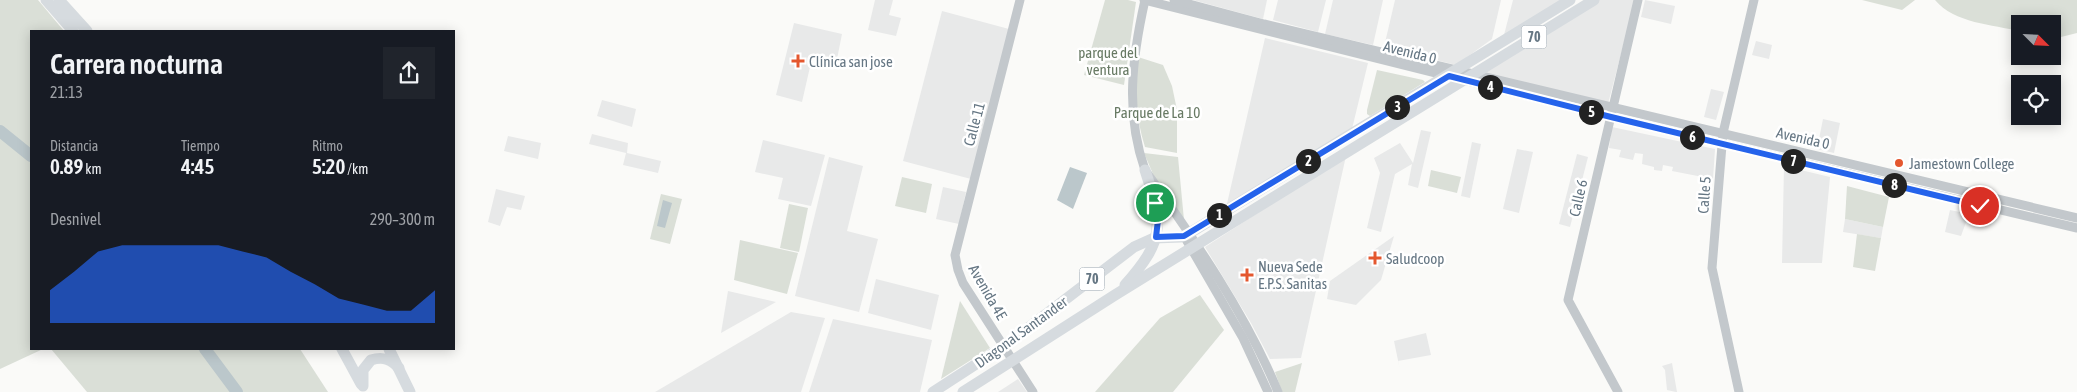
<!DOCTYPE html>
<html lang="es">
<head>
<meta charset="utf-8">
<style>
  :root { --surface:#171b24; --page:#20242c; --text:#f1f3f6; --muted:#9ea1a6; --accent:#2563eb }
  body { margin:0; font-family:"Asap Condensed",sans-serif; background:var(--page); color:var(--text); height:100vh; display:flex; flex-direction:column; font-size:19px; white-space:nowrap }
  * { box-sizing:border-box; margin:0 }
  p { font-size:16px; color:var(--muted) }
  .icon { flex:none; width:28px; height:28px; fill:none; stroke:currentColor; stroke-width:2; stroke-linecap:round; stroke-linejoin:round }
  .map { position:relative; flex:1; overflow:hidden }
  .details { position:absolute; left:30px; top:30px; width:425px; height:320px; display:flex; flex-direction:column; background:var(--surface); border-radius:0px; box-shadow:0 2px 12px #0003 }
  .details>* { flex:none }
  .needle { width:32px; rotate:114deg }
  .tools { position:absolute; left:2011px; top:15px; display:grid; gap:10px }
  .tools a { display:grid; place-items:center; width:50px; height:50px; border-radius:0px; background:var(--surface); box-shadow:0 2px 12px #0003; font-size:25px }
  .pin { position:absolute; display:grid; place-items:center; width:42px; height:42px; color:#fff; margin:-21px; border:2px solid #fff; border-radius:50%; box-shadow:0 1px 5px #0007 }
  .km { position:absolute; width:25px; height:25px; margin:-12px; border-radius:50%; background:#222; color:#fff; font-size:14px; line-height:25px; text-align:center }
  .round { display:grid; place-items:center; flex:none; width:52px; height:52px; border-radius:0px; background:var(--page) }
  .summary { display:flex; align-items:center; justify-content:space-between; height:85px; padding:0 20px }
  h1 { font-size:28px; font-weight:600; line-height:38px }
  .metrics { display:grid; grid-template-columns:repeat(3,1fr); gap:8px; height:85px; padding:5px 20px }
  .metrics div { display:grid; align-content:center }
  .metrics b { font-size:21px; font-weight:600 }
  .metrics small { font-size:14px; font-weight:400 }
  .metrics p { font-size:14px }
  .chart { height:140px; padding:10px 20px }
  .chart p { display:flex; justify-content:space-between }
  .chart svg { width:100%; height:90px; margin-top:5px; fill:var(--accent); opacity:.7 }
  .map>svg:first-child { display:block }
  .built { fill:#e8e9e9 }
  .green { fill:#dadfd7 }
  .water { fill:#bbc7cb }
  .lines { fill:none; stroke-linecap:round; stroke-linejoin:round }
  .river { stroke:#bbc7cb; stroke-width:12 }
  .minor { stroke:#c3c8cc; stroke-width:9 }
  .major { stroke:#d6dbdf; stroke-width:11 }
  .route-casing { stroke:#fff; stroke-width:10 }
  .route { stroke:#2563eb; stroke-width:6 }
  .poi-dot { fill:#e4572e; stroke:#fff; stroke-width:2 }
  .labels { text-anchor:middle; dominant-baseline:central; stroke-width:5; stroke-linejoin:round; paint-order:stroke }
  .shield { fill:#fff; stroke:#939fa8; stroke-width:1 }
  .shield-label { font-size:14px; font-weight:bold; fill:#657683 }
  .park-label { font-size:15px; fill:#687a64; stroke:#fff }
  .street-label { font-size:15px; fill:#657683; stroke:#fff }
  .poi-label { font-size:15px; fill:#657683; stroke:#fff; text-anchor:start }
</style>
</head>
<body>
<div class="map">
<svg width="2077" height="392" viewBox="0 0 2077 392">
  <rect width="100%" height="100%" fill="#fafaf8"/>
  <!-- built -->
  <g class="built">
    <path d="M 875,0 L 893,0 L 889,15 L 901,18 L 896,36 L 868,30 Z"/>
    <path d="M 1193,0 L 1267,0 L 1263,19 Z"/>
    <path d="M 1278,0 L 1326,0 L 1318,32 L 1273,20 Z"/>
    <path d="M 1333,0 L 1383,0 L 1373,45 L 1325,34 Z"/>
    <path d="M 1395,0 L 1501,0 L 1492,39 L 1456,65 L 1384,47 Z"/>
    <path d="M 1513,0 L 1562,0 L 1504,35 Z"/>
    <path d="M 1598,0 L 1635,0 L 1608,104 L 1477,74 Z"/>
    <path d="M 1645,0 L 1675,6 L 1671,24 L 1641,17 Z"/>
    <path d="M 942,11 L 1009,29 L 971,179 L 903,161 Z"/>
    <path d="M 794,23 L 842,34 L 836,64 L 812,58 L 802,102 L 776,95 Z"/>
    <path d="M 1265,38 L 1368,63 L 1351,133 L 1226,208 Z"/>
    <path d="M 1756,41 L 1772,45 L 1769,59 L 1752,55 Z"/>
    <path d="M 1711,89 L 1724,92 L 1716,120 L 1704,117 Z"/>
    <path d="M 602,100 L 636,109 L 632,127 L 597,116 Z"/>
    <path d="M 1823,119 L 1840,123 L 1834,153 L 1817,149 Z"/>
    <path d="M 1612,127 L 1715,149 L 1713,179 L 1672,171 L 1673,167 L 1663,165 L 1662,171 L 1654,170 L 1654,167 L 1642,164 L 1643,154 L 1635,153 L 1633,160 L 1619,157 L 1621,150 L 1609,148 Z"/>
    <path d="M 1421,130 L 1431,132 L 1418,188 L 1408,185 L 1412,164 L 1395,174 L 1381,232 L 1367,228 L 1380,173 L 1374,158 L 1400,143 L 1413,163 Z"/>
    <path d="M 592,134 L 628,143 L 627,153 L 661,161 L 658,173 L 623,165 L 626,153 L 589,144 Z"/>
    <path d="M 508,136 L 541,143 L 538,159 L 504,151 Z"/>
    <path d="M 763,140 L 825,155 L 811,206 L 778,199 L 783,178 L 755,172 Z"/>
    <path d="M 1472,142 L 1481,144 L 1470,198 L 1461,196 Z"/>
    <path d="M 1517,149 L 1533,152 L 1519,213 L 1503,209 Z"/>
    <path d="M 1577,154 L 1588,157 L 1570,227 L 1559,224 Z"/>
    <path d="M 1346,156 L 1301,358 L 1270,359 L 1251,323 L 1205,247 Z"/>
    <path d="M 829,157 L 863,166 L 847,231 L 878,239 L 859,312 L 795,296 Z"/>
    <path d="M 1784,166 L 1830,177 L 1822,263 L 1782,263 Z"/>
    <path d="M 943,187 L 966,192 L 959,224 L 936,219 Z"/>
    <path d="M 496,189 L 525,196 L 521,210 L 507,207 L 500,226 L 488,222 Z"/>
    <path d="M 1950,210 L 1969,214 L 1961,236 L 1945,232 Z"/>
    <path d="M 1845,219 L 1883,227 L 1881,238 L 1843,232 Z"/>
    <path d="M 1394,236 L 1381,280 L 1356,305 L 1327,299 L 1330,281 Z"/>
    <path d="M 876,279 L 939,295 L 931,330 L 868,313 Z"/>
    <path d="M 728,291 L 776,302 L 721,333 Z"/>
    <path d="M 791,312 L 825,318 L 801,392 L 655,392 Z"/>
    <path d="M 833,319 L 932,340 L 920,392 L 809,392 Z"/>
    <path d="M 1426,333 L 1431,355 L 1398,361 L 1400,370 L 1394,341 Z"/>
    <path d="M 1672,363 L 1677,392 L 1676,392 L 1667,390 L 1665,370 L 1662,366 Z"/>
    <path d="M 1018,379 L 1027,392 L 998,392 Z"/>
  </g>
  <!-- green -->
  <g class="green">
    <path d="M 0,0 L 38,0 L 64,31 L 31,31 L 31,349 L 43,349 L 0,369 Z"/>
    <path d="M 1105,0 L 1128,0 L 1136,2 L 1124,85 L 1084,75 Z"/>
    <path d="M 1862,0 L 1915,0 L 1902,10 Z"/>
    <path d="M 1935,0 L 2077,0 L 2077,33 L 2061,37 L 2053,37 L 2052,24 L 2020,24 L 2020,31 C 1993,25 1954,23 1935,0 Z"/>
    <path d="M 1138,57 L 1163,65 L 1172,86 L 1177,110 L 1177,153 L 1145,147 C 1135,116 1135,88 1138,57 Z"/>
    <path d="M 1377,70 L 1423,80 L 1425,82 L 1370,116 L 1367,114 L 1367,110 Z"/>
    <path d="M 1144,153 L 1178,157 L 1184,220 L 1159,188 Z"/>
    <path d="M 1431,170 L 1461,177 L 1457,193 L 1428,186 Z"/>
    <path d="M 902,177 L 932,184 L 926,213 L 895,206 Z"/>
    <path d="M 1847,186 L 1889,197 L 1883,227 L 1845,219 Z"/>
    <path d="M 661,194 L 682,199 L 670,244 L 650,239 Z"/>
    <path d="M 789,204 L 808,208 L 799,252 L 780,248 Z"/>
    <path d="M 1857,234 L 1881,238 L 1875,271 L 1853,267 Z"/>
    <path d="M 740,240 L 798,253 L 787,294 L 734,280 Z"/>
    <path d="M 1200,295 L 1224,330 L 1173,392 L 1095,392 L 1160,318 Z"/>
    <path d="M 960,301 L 990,348 L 941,379 Z"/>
    <path d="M 51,349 L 300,349 L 328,392 L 87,392 Z"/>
    <path d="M 1302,363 L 1295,392 L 1282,392 L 1275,372 Z"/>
  </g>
  <!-- water -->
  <g class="water">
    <path d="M 1070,167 L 1087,173 L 1073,209 L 1057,200 Z"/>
    <path d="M 663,200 L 672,203 L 665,228 L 657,226 Z"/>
  </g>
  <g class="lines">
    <!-- river -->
    <g class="river">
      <path d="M 0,131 L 31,156"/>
      <path d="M 205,349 L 237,392"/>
    </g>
    <!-- minor -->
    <g class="minor">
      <path d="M 1020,0 L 955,255 L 958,270 L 963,283 L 1033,392"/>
      <path d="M 1144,0 L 1611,117 L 2077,228"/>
      <path d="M 1145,0 C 1132,58 1125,113 1145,170 C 1194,239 1246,314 1278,392"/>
      <path d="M 1174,0 L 1264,24 L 2077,218"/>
      <path d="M 1184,236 L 1243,338 L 1268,392"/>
      <path d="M 1618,392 L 1568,300 L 1638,0"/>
      <path d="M 1739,392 L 1712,268 L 1723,133 L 1754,0"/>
    </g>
    <!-- major -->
    <g class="major">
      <path d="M 46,0 L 73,31"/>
      <path d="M 59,0 L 87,31"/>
      <path d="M 1125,285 C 1165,240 1163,225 1145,170"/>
      <path d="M 342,349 L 361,384"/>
      <path d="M 389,349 L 410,392"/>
      <path d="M 363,386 L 363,370 L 371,360 C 383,356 391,359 399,368"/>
      <path d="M 933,392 L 1007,344 L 1134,247 L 1154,238 L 1181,237 L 1188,234 L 1570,0"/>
      <path d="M 963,392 L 1115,295 L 1594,0"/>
    </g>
  </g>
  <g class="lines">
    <!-- route casing -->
    <g class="route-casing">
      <path id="route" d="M 1155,203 L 1158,220 L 1156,237 L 1184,236 L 1449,76 L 1611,117 L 1980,206"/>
    </g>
    <!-- route -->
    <use href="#route" class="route"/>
  </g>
  <!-- markers -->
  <g class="poi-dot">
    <path d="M795.5 53.5h5v5h5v5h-5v5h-5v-5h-5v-5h5z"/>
    <circle cx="1899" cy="163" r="5"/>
    <path d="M1372.5 250.5h5v5h5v5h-5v5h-5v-5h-5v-5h5z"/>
    <path d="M1244.5 267.5h5v5h5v5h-5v5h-5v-5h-5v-5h5z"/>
  </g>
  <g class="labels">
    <!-- shield labels -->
    <g class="shield">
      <rect x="1521.5" y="25.5" width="25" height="23" rx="4"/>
      <rect x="1079.5" y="267.5" width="25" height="23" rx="4"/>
    </g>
    <g class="shield-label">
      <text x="1534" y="37">70</text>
      <text x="1092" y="279">70</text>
    </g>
    <!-- park labels -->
    <g class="park-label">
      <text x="1108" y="52">parque del<tspan x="1108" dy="17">ventura</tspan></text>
      <text x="1157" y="112">Parque de La 10</text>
    </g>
    <!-- street labels -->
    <g class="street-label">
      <text transform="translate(1410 52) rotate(14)">Avenida 0</text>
      <text transform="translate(974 124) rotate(-75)">Calle 11</text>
      <text transform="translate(1803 138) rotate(13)">Avenida 0</text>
      <text transform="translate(1704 195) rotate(-86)">Calle 5</text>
      <text transform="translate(1578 198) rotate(-77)">Calle 6</text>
      <text transform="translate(988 292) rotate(60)">Avenida 4E</text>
      <text transform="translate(1021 332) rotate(-36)">Diagonal Santander</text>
    </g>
    <!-- poi labels -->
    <g class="poi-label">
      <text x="809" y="61">Clínica san jose</text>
      <text x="1909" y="163">Jamestown College</text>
      <text x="1386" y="258">Saludcoop</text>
      <text x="1258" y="266">Nueva Sede<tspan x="1258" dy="17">E.P.S. Sanitas</tspan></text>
    </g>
  </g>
</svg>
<div class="tools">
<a><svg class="needle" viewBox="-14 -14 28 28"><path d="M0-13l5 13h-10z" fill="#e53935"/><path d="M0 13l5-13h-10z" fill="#9ea1a6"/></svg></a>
<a><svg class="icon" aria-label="locate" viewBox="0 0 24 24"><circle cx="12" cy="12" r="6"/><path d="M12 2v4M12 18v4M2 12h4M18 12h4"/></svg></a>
</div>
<div class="pin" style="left:1155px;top:203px;background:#1e9e55"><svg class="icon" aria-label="arrive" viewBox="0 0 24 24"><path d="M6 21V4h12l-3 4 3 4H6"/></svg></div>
<div class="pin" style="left:1980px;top:206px;background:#d93025"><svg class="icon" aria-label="check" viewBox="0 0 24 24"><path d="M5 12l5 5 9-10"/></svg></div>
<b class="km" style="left:1219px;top:215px">1</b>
<b class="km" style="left:1308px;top:161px">2</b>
<b class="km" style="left:1397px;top:107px">3</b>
<b class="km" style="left:1490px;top:87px">4</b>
<b class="km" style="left:1591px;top:112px">5</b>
<b class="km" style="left:1692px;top:137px">6</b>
<b class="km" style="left:1793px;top:161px">7</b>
<b class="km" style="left:1894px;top:185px">8</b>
<section class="details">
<div class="summary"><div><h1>Carrera nocturna</h1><p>21:13</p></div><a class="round"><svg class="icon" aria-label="share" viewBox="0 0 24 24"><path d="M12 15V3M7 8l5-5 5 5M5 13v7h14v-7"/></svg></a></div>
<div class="metrics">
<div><p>Distancia</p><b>0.89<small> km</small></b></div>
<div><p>Tiempo</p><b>4:45</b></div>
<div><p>Ritmo</p><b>5:20<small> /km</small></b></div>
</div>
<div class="chart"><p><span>Desnivel</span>290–300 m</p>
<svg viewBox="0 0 160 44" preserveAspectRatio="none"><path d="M0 44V28L10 19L20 9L30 6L40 6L50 6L60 6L70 6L80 9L90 12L100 19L110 25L120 32L130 35L140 38L150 38L160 28V44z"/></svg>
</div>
</section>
</div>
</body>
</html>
